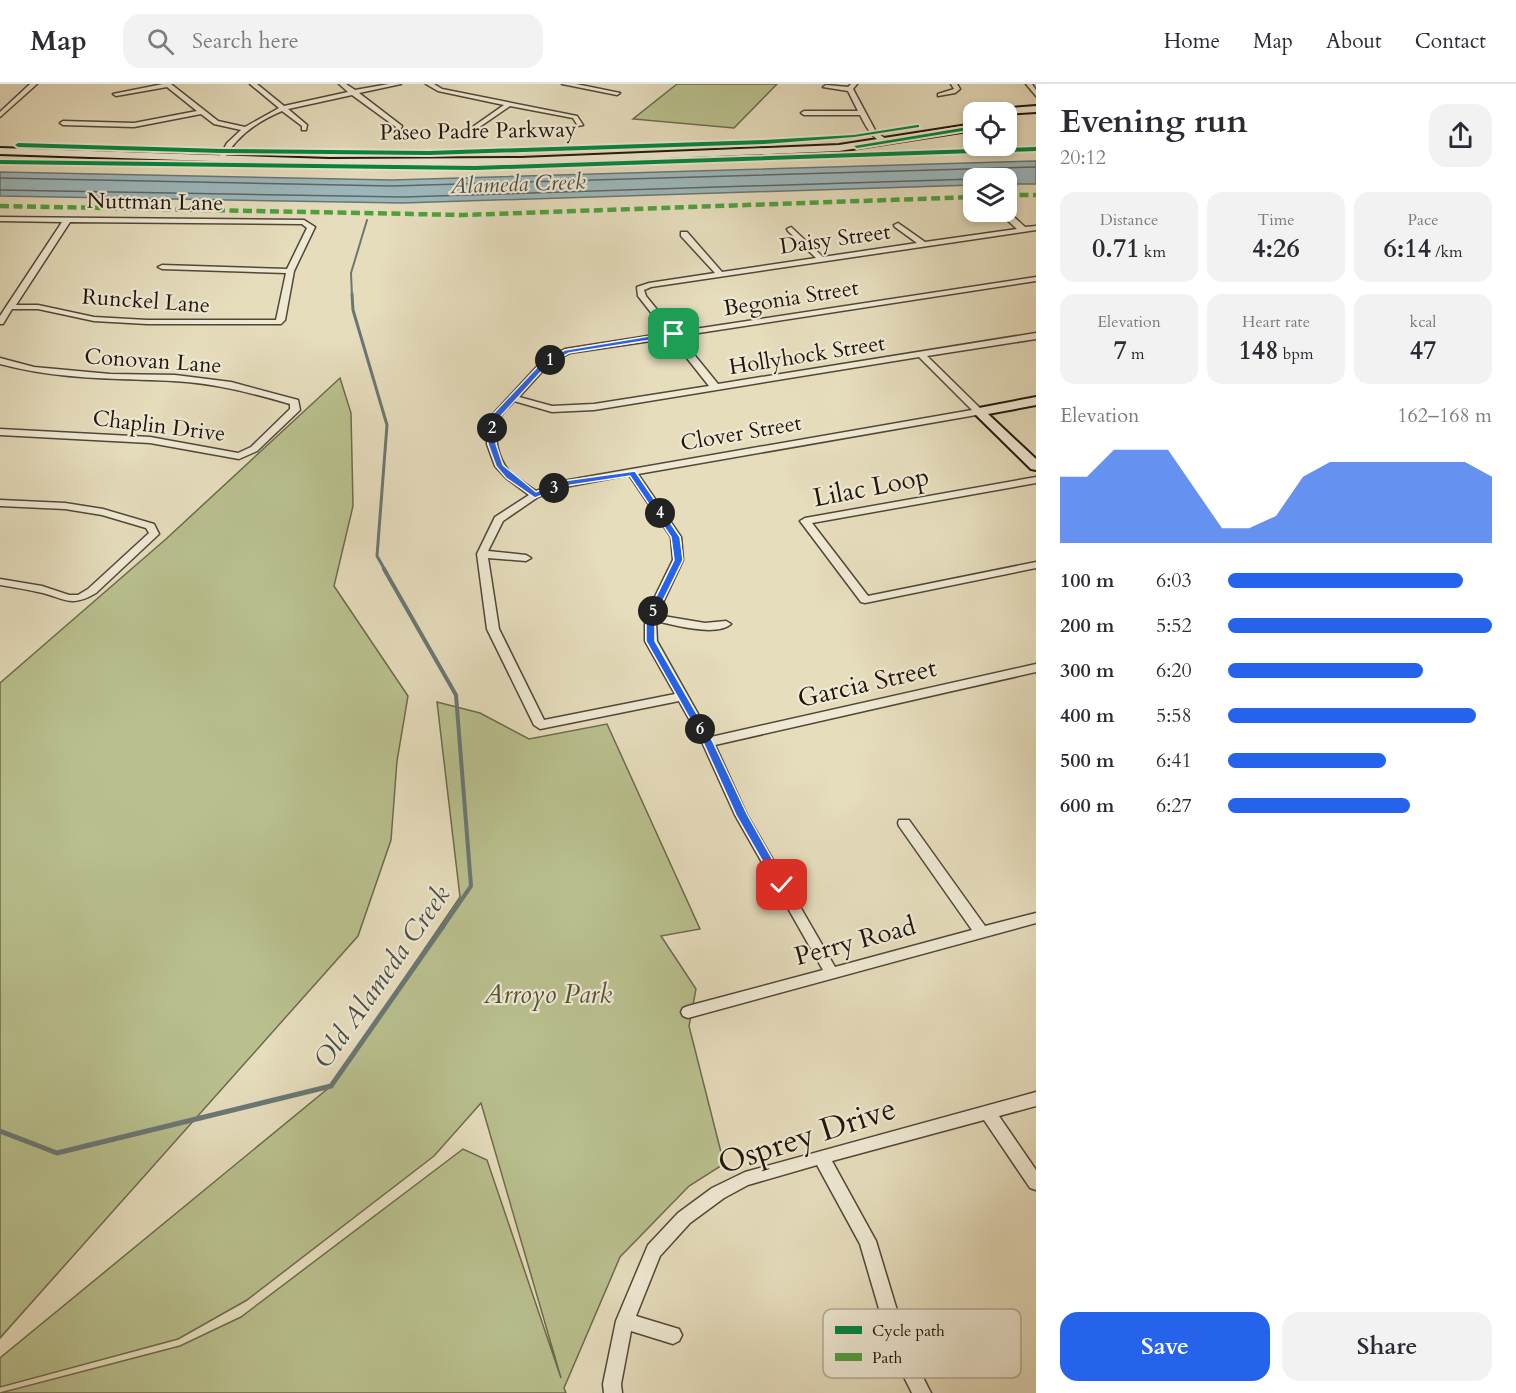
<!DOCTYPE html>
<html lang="en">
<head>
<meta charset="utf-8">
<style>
  :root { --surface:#fff; --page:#f2f2f3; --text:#2b2b33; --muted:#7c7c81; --line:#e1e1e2; --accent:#2563eb }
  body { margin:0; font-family:Cardo,serif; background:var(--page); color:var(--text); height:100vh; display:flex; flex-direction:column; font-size:22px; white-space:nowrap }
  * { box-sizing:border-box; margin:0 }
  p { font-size:20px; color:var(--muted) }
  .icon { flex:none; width:33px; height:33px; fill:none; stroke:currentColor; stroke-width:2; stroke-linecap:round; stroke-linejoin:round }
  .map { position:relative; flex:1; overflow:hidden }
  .side { display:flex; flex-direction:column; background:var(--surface); width:480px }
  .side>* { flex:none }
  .buttons { position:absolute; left:963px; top:18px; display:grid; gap:12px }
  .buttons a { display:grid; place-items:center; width:54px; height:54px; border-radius:12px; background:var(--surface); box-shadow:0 3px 9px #0003; font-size:30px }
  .pin { position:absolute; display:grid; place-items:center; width:51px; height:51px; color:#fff; margin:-26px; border-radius:12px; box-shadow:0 3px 9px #0006 }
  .km { position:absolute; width:30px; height:30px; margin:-15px; border-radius:50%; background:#222; color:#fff; font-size:16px; line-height:30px; text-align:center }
  .round { display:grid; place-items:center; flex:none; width:63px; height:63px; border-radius:18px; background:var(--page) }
  .head { display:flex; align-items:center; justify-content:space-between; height:102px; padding:0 24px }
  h1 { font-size:33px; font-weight:800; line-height:45px }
  .stats { display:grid; grid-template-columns:repeat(3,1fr); gap:9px; height:102px; padding:6px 24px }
  .stats div { display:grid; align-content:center; border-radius:15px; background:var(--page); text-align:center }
  .stats b { font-size:26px; font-weight:800 }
  .stats small { font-size:16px; font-weight:400 }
  .stats p { font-size:16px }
  .chart { height:168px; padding:12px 24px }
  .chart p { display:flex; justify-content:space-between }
  .chart svg { width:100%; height:108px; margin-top:6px; fill:var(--accent); opacity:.7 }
  .primary-button { display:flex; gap:12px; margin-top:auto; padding:12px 24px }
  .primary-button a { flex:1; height:69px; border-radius:18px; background:var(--accent); color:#fff; font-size:24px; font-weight:800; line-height:69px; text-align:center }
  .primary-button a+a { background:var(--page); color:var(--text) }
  ul { padding:0 24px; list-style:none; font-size:20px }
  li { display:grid; grid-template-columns:96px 72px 1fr; align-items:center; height:45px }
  li i { height:15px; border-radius:8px; background:var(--accent) }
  header { display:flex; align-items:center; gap:36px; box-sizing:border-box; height:84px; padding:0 30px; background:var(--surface); border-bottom:2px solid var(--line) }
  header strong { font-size:28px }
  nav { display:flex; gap:33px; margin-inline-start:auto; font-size:21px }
  .search { width:420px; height:54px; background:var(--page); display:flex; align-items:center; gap:15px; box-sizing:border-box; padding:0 21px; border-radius:18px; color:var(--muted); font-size:22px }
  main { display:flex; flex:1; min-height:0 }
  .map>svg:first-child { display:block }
  .green { fill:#b9c08e; stroke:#6c6b4c; stroke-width:1.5 }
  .water { fill:#9cb8bd; stroke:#6a7775; stroke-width:1.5 }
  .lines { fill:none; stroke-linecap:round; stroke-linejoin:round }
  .shore { stroke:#5e6764; stroke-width:1.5 }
  .stream-far3 { stroke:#6a7775; stroke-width:2 }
  .stream-far2 { stroke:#6a7775; stroke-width:3 }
  .stream-far1 { stroke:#6a7775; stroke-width:4 }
  .stream { stroke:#6a7775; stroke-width:5 }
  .street-casing { stroke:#514837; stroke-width:3 }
  .secondary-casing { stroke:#1f160a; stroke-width:4 }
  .street { fill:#efe9d4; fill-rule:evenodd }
  .secondary { fill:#efe9d4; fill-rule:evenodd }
  .quiet { stroke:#4fa13e; stroke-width:4.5; stroke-dasharray:9 4.5; stroke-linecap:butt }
  .cycleway-casing { stroke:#efe9d4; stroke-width:4 }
  .cycleway { fill:#00873e; fill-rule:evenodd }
  .route { fill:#2563eb; stroke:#fff; stroke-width:1.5 }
  .labels { text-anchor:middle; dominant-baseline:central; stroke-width:4.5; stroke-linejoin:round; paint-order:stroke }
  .far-street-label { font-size:22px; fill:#1f160a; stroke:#efe9d4 }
  .far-water-label { font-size:22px; font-style:italic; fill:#4b4f49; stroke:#efe9d4 }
  .street-label { font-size:26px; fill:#1f160a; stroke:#efe9d4 }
  .park-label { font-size:26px; font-style:italic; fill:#555238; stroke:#efe9d4 }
  .water-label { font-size:27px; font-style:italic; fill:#4b4f49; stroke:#efe9d4 }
  .near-street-label { font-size:32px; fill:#1f160a; stroke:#efe9d4 }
  .key { fill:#efe9d4; stroke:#b1aa97; stroke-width:1.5 }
  .key-label { font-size:16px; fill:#1f160a }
</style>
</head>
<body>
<header>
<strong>Map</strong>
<div class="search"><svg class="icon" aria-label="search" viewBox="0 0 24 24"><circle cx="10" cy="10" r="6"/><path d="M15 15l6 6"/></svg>Search here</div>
<nav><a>Home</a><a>Map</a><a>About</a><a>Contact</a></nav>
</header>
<main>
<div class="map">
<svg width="1036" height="1309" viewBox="0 0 1036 1309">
  <rect width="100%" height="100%" fill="#e6ddbd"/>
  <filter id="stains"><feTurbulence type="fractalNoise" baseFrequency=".00333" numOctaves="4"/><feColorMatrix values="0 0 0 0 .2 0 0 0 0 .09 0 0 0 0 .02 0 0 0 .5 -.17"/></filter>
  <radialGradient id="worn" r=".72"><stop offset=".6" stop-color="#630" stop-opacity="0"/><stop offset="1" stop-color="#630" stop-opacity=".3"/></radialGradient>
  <!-- green -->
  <g class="green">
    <path d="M 677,0 L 777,0 L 734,44 L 633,35 Z"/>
    <path d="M 340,294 L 351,329 L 353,422 L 334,502 L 408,612 L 397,677 L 391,756 L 358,852 L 0,1254 L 0,599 L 166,455 Z"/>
    <path d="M 437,618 L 480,629 L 529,655 L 607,640 L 700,845 L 661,852 L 696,905 L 689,942 L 724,1080 L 689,1102 L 620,1173 L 564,1304 L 566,1309 L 0,1309 L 180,1262 L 241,1233 L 463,1065 L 487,1076 L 561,1294 L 481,1019 L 434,1072 L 247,1216 L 178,1255 L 0,1303 L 0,1274 L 331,1002 L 460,813 Z"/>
  </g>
  <!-- water -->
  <path class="water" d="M 1036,77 L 1036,100 L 1007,100 L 1006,94 L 974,94 L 973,101 L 403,119 L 0,112 L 0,88 L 392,96 Z"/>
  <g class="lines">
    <!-- shore -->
    <g class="shore">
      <path d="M 0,94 L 392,102 L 1036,83"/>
      <path d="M 0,106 L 403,113 L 974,95"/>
    </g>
    <!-- stream-far3 -->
    <path class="stream-far3" d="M 352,212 L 351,189 L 367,136"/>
    <!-- stream-far2 -->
    <path class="stream-far2" d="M 352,210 L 353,226 L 387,341 L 377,472 L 385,486"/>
    <!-- stream-far1 -->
    <path class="stream-far1" d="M 384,485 L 456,611 L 471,802 L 442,844"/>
    <!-- stream -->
    <path class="stream" d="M 0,1047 L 57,1069 L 331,1002 L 443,842"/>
    <!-- street casing -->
    <g class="street-casing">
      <g id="street">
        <path d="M 30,0 L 37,0 L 0,33 L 0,28 Z"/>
        <path d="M 163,0 L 171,0 L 218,37 L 245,43 L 279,24 L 250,0 L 257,0 L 284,22 L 348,8 L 339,0 L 346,0 L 355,6 L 389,0 L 401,0 L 359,9 L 402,42 L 400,47 L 396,47 L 396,43 L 352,11 L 288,25 L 307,41 L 306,46 L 302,46 L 302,42 L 282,27 C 258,37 235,53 223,77 L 221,78 L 218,76 L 227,59 L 241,46 L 214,40 L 201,30 L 134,43 L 63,41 L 60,39 L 63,37 L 134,39 L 197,27 L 167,3 L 116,12 L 113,10 Z"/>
        <path d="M 426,0 L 434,0 L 442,5 L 577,32 L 583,41 L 578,42 L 573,34 L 510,22 L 478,44 L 474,44 L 474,42 L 504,21 L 438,7 Z"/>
        <path d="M 562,0 L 576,0 L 620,9 L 617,11 Z"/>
        <path d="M 851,0 L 857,0 L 853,5 L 876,48 L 889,57 L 889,59 C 873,58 867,44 860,31 L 804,31 L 801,29 L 804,27 L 858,27 L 848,7 L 823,3 L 826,1 L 848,3 Z"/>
        <path d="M 951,0 L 957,0 L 960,5 L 955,9 L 938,12 L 938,10 L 954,5 Z"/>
        <path d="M 1026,0 L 1032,0 L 1036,6 L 1036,12 Z"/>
        <path d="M 0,133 L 304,136 L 315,143 L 294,187 L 285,236 L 281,240 L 147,240 L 94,237 L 38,225 L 12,225 L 3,240 L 0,240 L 0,232 L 62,138 L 0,137 ZM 70,138 L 302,140 L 307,144 L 287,185 L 162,181 L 158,183 L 162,185 L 286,189 L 276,236 L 147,236 L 94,233 L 38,221 L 16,221 Z"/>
        <path d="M 1008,133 L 1014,133 L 1025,143 L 1036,142 L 1036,146 L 651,203 L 644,206 L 646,212 L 675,248 L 1036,193 L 1036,197 L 679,252 L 718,300 L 1036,249 L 1036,255 L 927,272 L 982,326 L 982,330 L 638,390 L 681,453 L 683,476 L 657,531 L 705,539 L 726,537 L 731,540 C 716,553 675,541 656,537 L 657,557 L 711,653 L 1036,580 L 1036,588 L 715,661 L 747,731 L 835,883 L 972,846 L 899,742 L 898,739 L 899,736 L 909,736 L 985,842 L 1036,829 L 1036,839 L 688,934 L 683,932 L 681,928 L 683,924 L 688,922 L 823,886 L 735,731 L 702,658 L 679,617 L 540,645 L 534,641 L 487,545 L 477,470 L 495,433 L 529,411 L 506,394 L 495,382 L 487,360 L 487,345 L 494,329 L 543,276 L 565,265 L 667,249 L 638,212 L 637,203 L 649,199 L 715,189 L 681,152 L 681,148 L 687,148 L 722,188 L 816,174 L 788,147 L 787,145 L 791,143 L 823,173 L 917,159 L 895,143 L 894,141 L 898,139 L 925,158 L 1017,145 L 1008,137 ZM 671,254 L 709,302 L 594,320 L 552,322 L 519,313 L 549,280 L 570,269 ZM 919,273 L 972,326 L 563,397 L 536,407 C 528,402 520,396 512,390 C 498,377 491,349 501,332 C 504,327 510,322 514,317 L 552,328 L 594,326 ZM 629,391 L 671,453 L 673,476 L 645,533 L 645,557 L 675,610 L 544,636 L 499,545 L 488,474 L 526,477 L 531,474 L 526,471 L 488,467 L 503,437 L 538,413 L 565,403 Z"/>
        <path d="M 0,274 L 34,283 L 110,290 L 175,291 L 231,298 L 298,316 L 300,326 L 257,367 L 239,375 L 150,359 L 0,351 L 0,345 L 150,353 L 238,369 L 251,363 L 290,325 L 290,320 C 252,309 214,299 173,297 C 113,294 60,296 0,280 Z"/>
        <path d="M 1036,393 L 1036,399 L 812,439 L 868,512 L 1036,478 L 1036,484 L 865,519 L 861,518 L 800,437 L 805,434 Z"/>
        <path d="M 0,416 L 65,419 L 103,425 L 154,440 L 159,450 L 96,509 C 69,525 64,513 38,508 C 25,505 12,503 0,501 L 0,495 L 42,502 L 69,511 L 78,511 L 88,505 L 149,449 L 146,444 L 102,431 L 65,425 L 0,422 Z"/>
        <path d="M 1036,1008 L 1036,1022 L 999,1032 L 1036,1086 L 1036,1106 L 1030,1104 L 984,1036 L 832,1077 L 876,1157 L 909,1266 L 931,1309 L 912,1309 L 892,1269 L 860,1160 L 817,1081 L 748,1101 L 724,1114 L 690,1139 L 660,1172 L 636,1232 L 679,1245 L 682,1251 L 679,1257 L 673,1260 L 631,1247 L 621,1300 L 622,1309 L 604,1309 L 603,1300 L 616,1237 L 648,1161 L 678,1129 L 712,1104 L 745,1088 Z"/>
      </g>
    </g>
    <!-- secondary casing -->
    <g class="secondary-casing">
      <g id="secondary">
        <path d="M 1036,22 L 1036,28 L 1006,30 L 995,28 L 999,25 Z"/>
        <path d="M 974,40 L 974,46 L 839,67 L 521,80 L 329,81 L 0,70 L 0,64 L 329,75 L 521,74 L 839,61 Z"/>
        <path d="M 1036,313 L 1036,321 L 988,330 L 1036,375 L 1036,386 L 1031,385 L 973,328 L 979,324 Z"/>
      </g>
    </g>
    <!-- street -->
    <use href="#street" class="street"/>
    <!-- secondary -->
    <use href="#secondary" class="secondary"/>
    <!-- quiet -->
    <g class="quiet">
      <path d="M 1006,111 L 1036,111"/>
      <path d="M 0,122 L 463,131 L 974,113"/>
    </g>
    <!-- cycleway casing -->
    <g class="cycleway-casing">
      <g id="cycleway">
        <path d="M 917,41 L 919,41 L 919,43 L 854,53 L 764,60 L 429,71 L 222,69 L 18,63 L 15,61 L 18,59 L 222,65 L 429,67 L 764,56 L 854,51 Z"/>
        <path d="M 974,42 L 974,45 L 857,64 L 854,62 Z"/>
        <path d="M 1036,63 L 1036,67 L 475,86 L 0,80 L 0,76 L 475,82 Z"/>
      </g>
    </g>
    <!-- cycleway -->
    <use href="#cycleway" class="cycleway"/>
  </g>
  <!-- route -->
  <path class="route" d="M 674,248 L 676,252 L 569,269 L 548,280 L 501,332 L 496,345 L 496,360 L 503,381 L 536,408 L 563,397 L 635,387 L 680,453 L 683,476 L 655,533 L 655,557 L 713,658 L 747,730 L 787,801 L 782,806 L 778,804 L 736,731 L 703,658 L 646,557 L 646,533 L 674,476 L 671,453 L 630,392 L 565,402 L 535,414 L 506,394 L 496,382 L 488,360 L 488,345 L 494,329 L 543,277 L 565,266 Z"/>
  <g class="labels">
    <!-- far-street labels -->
    <g class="far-street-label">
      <text transform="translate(478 47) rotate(-1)">Paseo Padre Parkway</text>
      <text transform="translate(155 118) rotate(1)">Nuttman Lane</text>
      <text transform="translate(835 155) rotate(-8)">Daisy Street</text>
      <text transform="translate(791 214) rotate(-9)">Begonia Street</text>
      <text transform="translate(146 217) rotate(4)">Runckel Lane</text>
      <text transform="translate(807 271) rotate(-9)">Hollyhock Street</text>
      <text transform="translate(153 277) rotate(4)">Conovan Lane</text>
      <text transform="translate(159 342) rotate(7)">Chaplin Drive</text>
      <text transform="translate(741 349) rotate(-10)">Clover Street</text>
    </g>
    <!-- far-water labels -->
    <g class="far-water-label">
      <text transform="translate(518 100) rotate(-2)">Alameda Creek</text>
    </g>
    <!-- street labels -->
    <g class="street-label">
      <text transform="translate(871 403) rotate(-11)">Lilac Loop</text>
      <text transform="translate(867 599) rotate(-13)">Garcia Street</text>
      <text transform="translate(855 857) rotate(-15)">Perry Road</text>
    </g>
    <!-- park labels -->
    <g class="park-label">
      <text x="548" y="910">Arroyo Park</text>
    </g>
    <!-- water labels -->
    <g class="water-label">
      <text transform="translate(382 893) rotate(-55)">Old Alameda Creek</text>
    </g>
    <!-- near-street labels -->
    <g class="near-street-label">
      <text transform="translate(807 1052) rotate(-18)">Osprey Drive</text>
    </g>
  </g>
  <!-- legend -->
  <rect x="823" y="1225" width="198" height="69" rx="9" class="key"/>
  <rect x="835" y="1242" width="27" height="8" fill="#00873e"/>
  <rect x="835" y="1269" width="27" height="8" fill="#4fa13e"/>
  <g class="key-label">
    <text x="872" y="1252">Cycle path</text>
    <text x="872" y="1279">Path</text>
  </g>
  <rect width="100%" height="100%" filter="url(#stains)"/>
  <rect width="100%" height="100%" fill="url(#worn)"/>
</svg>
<div class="buttons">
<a><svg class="icon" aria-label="locate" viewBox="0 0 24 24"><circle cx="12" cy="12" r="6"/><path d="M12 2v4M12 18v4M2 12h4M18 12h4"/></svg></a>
<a><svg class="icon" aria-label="layers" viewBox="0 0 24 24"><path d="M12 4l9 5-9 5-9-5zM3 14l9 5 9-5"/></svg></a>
</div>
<div class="pin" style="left:674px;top:250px;background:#1e9e55"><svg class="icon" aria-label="arrive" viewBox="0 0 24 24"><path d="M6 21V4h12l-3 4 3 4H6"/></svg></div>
<div class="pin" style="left:782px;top:801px;background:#d93025"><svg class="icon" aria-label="check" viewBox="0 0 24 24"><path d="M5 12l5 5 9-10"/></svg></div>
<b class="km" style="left:550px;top:276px">1</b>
<b class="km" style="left:492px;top:344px">2</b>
<b class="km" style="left:554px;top:404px">3</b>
<b class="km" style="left:660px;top:429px">4</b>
<b class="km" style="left:653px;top:527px">5</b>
<b class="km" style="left:700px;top:645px">6</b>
</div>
<section class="side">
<div class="head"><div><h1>Evening run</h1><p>20:12</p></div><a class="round"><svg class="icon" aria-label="share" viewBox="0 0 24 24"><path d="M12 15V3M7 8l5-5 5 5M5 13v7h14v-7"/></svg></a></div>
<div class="stats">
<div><p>Distance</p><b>0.71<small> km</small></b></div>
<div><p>Time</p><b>4:26</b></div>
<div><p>Pace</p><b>6:14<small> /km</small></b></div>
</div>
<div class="stats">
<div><p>Elevation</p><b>7<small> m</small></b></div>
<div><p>Heart rate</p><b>148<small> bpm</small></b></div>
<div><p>kcal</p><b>47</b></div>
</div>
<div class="chart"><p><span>Elevation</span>162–168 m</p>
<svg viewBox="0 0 160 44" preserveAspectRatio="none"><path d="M0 44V17L10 17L20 6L30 6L40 6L50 22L60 38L70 38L80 33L90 17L100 11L110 11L120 11L130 11L140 11L150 11L160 17V44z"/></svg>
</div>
<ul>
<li><b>100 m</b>6:03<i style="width:89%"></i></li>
<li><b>200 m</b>5:52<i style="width:100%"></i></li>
<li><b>300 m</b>6:20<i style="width:74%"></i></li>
<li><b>400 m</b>5:58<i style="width:94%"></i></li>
<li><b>500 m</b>6:41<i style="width:60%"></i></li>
<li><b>600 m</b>6:27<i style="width:69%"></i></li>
</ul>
<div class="primary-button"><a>Save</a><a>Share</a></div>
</section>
</main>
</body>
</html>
